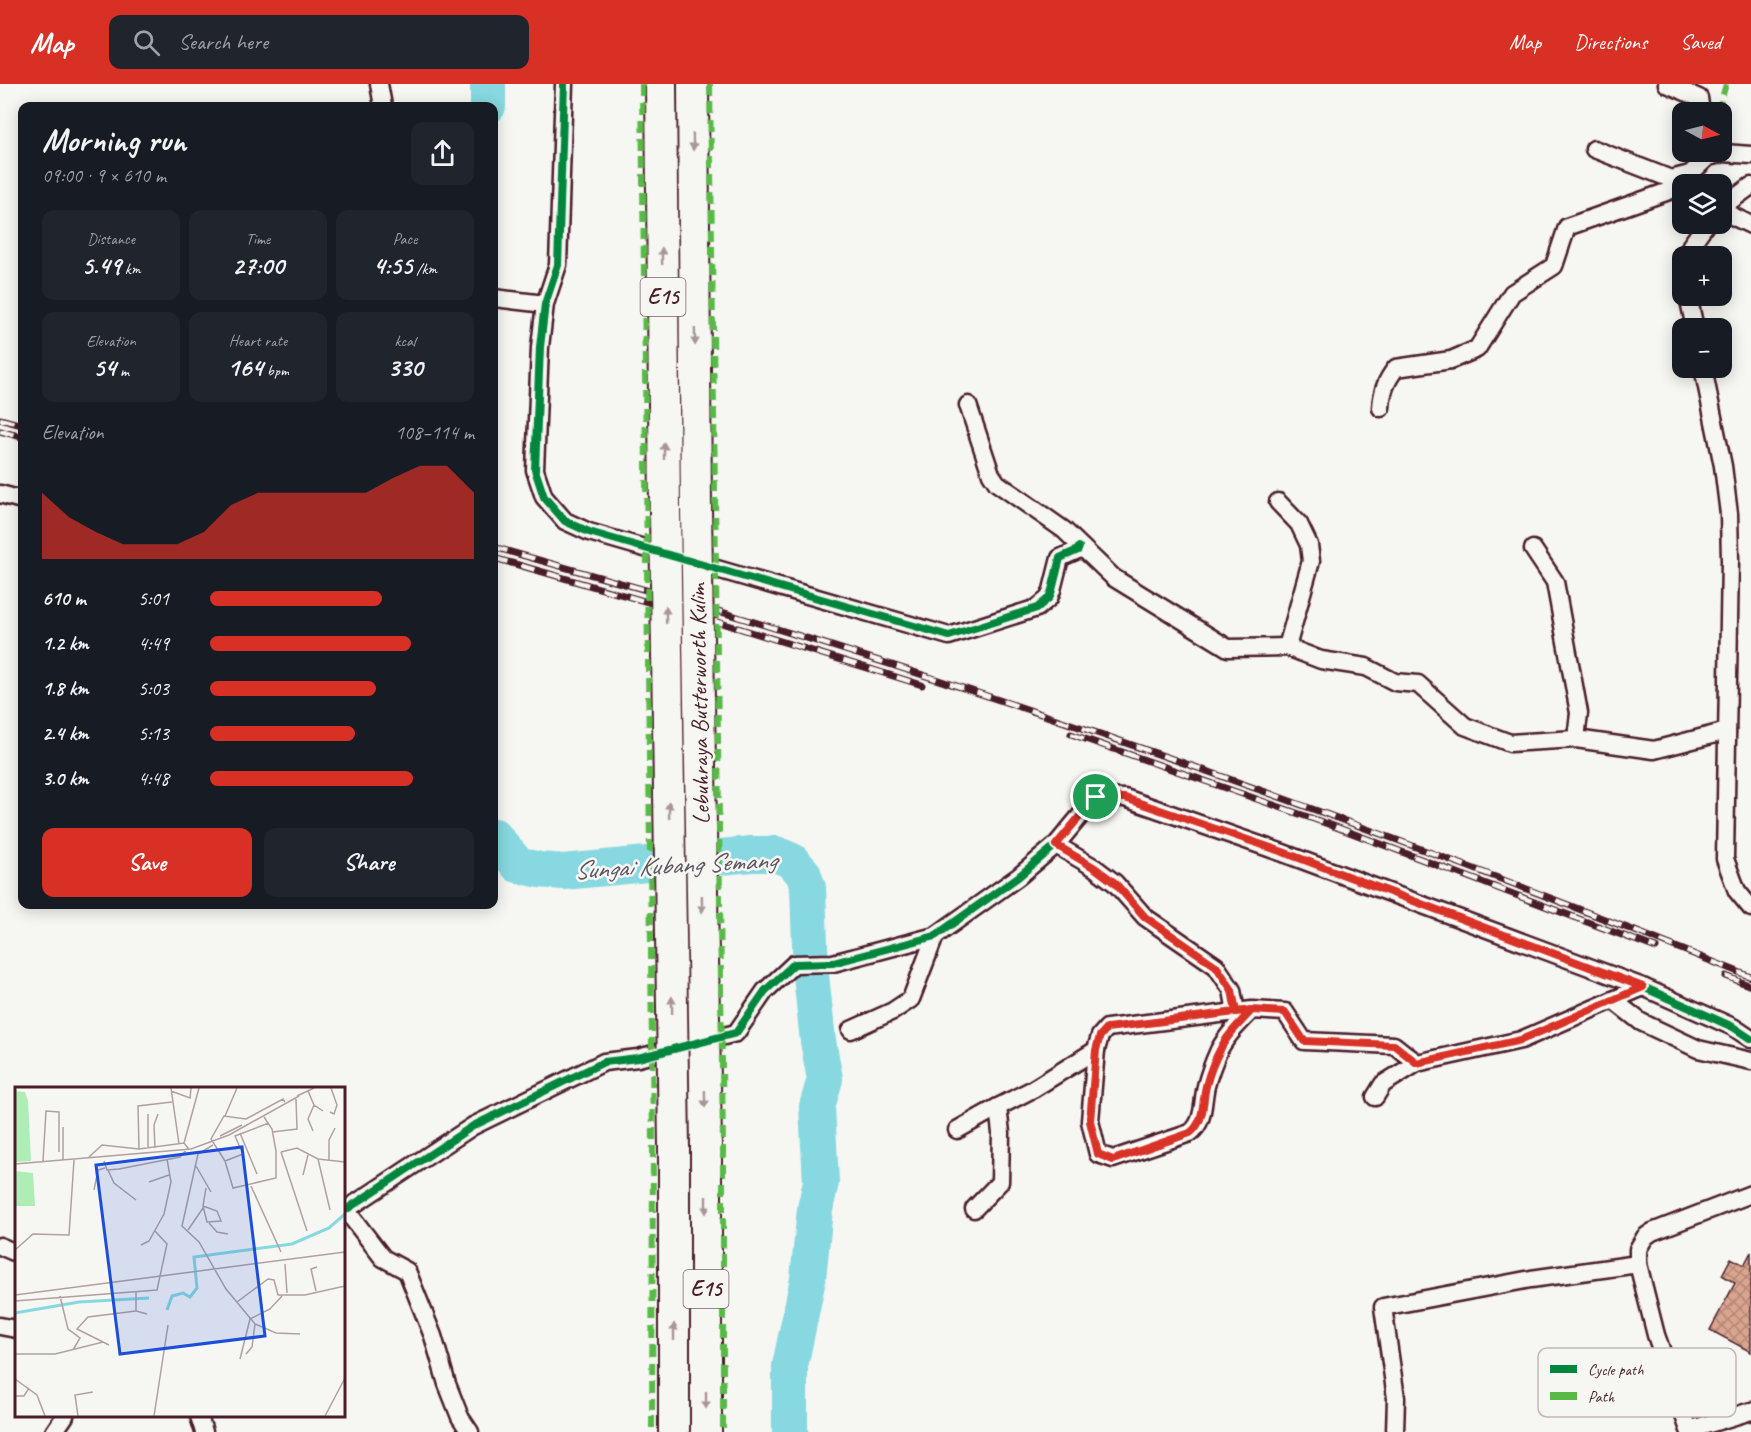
<!DOCTYPE html>
<html lang="en">
<head>
<meta charset="utf-8">
<style>
  :root { --surface:#171b24; --page:#20242c; --text:#f1f3f6; --muted:#9ea1a6; --accent:#d93025 }
  body { margin:0; font-family:Caveat,sans-serif; background:var(--page); color:var(--text); height:100vh; display:flex; flex-direction:column; font-size:22px; white-space:nowrap }
  * { box-sizing:border-box; margin:0 }
  p { font-size:20px; color:var(--muted) }
  .icon { flex:none; width:33px; height:33px; fill:none; stroke:currentColor; stroke-width:2; stroke-linecap:round; stroke-linejoin:round }
  .map { position:relative; flex:1; overflow:hidden }
  .sheet { position:absolute; left:18px; top:18px; width:480px; height:807px; display:flex; flex-direction:column; background:var(--surface); border-radius:12px; box-shadow:0 3px 15px #0003 }
  .sheet>* { flex:none }
  .needle { width:39px; rotate:97deg }
  .fabs { position:absolute; left:1672px; top:18px; display:grid; gap:12px }
  .fabs a { display:grid; place-items:center; width:60px; height:60px; border-radius:12px; background:var(--surface); box-shadow:0 3px 15px #0003; font-size:30px }
  .pin { position:absolute; display:grid; place-items:center; width:51px; height:51px; color:#fff; margin:-26px; border:3px solid #fff; border-radius:50%; box-shadow:0 2px 6px #0007 }
  .round { display:grid; place-items:center; flex:none; width:63px; height:63px; border-radius:12px; background:var(--page) }
  .summary { display:flex; align-items:center; justify-content:space-between; height:102px; padding:0 24px }
  h1 { font-size:33px; font-weight:600; line-height:45px }
  .stats { display:grid; grid-template-columns:repeat(3,1fr); gap:9px; height:102px; padding:6px 24px }
  .stats div { display:grid; align-content:center; border-radius:12px; background:var(--page); text-align:center }
  .stats b { font-size:26px; font-weight:600 }
  .stats small { font-size:16px; font-weight:400 }
  .stats p { font-size:16px }
  .chart { height:168px; padding:12px 24px }
  .chart p { display:flex; justify-content:space-between }
  .chart svg { width:100%; height:108px; margin-top:6px; fill:var(--accent); opacity:.7 }
  .cta { display:flex; gap:12px; margin-top:auto; padding:12px 24px }
  .cta a { flex:1; height:69px; border-radius:12px; background:var(--accent); color:#fff; font-size:24px; font-weight:600; line-height:69px; text-align:center }
  .cta a+a { background:var(--page); color:var(--text) }
  ul { padding:0 24px; list-style:none; font-size:20px }
  li { display:grid; grid-template-columns:96px 72px 1fr; align-items:center; height:45px }
  li i { height:15px; border-radius:8px; background:var(--accent) }
  header { display:flex; align-items:center; gap:36px; box-sizing:border-box; height:84px; padding:0 30px; background:var(--accent); color:#fff }
  header strong { font-size:28px }
  nav { display:flex; gap:33px; margin-inline-start:auto; font-size:21px }
  .search { width:420px; height:54px; background:var(--page); display:flex; align-items:center; gap:15px; box-sizing:border-box; padding:0 21px; border-radius:12px; color:var(--muted); font-size:22px }
  .map>svg:first-child { display:block }
  .lines { fill:none; stroke-linecap:round; stroke-linejoin:round }
  .river { stroke:#87d8e0; stroke-width:36 }
  .building { fill:url(#building-cross-hatch); stroke:#4a1f2b; stroke-width:1.5 }
  .street-casing { stroke:#4a1f2b; stroke-width:21 }
  .highway-casing { stroke:#4a1f2b; stroke-width:34 }
  .street { stroke:#f6f6f2; stroke-width:16 }
  .highway { stroke:#f6f6f2; stroke-width:30 }
  .rail-casing { stroke:#4a1f2b; stroke-width:7 }
  .rail { stroke:#f6f6f2; stroke-width:4.5; stroke-dasharray:14; stroke-linecap:butt }
  .highway-bridge-casing { stroke:#4a1f2b; stroke-width:34; stroke-linecap:butt }
  .highway-bridge { stroke:#f6f6f2; stroke-width:30 }
  .quiet { stroke:#58b947; stroke-width:6; stroke-dasharray:12 6; stroke-linecap:butt }
  .cycleway-casing { stroke:#f6f6f2; stroke-width:11 }
  .cycleway { stroke:#00873e; stroke-width:8 }
  .oneway { fill:#a99598 }
  .route-casing { stroke:#fff; stroke-width:12 }
  .route { stroke:#d93025; stroke-width:8 }
  .labels { text-anchor:middle; dominant-baseline:central; stroke-width:5; stroke-linejoin:round; paint-order:stroke }
  .shield { fill:#f6f6f2; stroke:#7e6067; stroke-width:1.5 }
  .shield-label { font-size:22px; font-weight:bold; fill:#4a1f2b }
  .street-label { font-size:24px; fill:#4a1f2b; stroke:#f6f6f2 }
  .water-label { font-size:26px; font-style:italic; fill:#5c5661; stroke:#f6f6f2 }
  .inset-river { fill:none; stroke:#87d8e0; stroke-width:3 }
  .inset-road { fill:none; stroke:#b1a0a2; stroke-width:1.5 }
  .view { fill:#1d4ed8; fill-opacity:0.15; stroke:#1d4ed8; stroke-width:3 }
  .inset-edge { fill:none; stroke:#4a1f2b; stroke-width:3 }
  .key { fill:#f6f6f2; stroke:#c2b6b6; stroke-width:1.5 }
  .key-label { font-size:16px; fill:#4a1f2b }
</style>
</head>
<body>
<header>
<strong>Map</strong>
<div class="search"><svg class="icon" aria-label="search" viewBox="0 0 24 24"><circle cx="10" cy="10" r="6"/><path d="M15 15l6 6"/></svg>Search here</div>
<nav><a>Map</a><a>Directions</a><a>Saved</a></nav>
</header>
<div class="map">
<svg width="1751" height="1348" viewBox="0 0 1751 1348">
  <defs>
    <pattern id="building-cross-hatch" width="8" height="8" patternUnits="userSpaceOnUse" patternTransform="scale(1.5)"><rect width="8" height="8" fill="#daa58f"/><path d="M0 0l8 8M0 8l8-8" fill="none" stroke="#b38675"/></pattern>
  </defs>
  <rect width="100%" height="100%" fill="#f6f6f2"/>
  <filter id="ink" filterUnits="userSpaceOnUse"><feTurbulence type="fractalNoise" baseFrequency=".0167" numOctaves="2"/><feDisplacementMap in="SourceGraphic" scale="12" xChannelSelector="R" yChannelSelector="G"/><feConvolveMatrix kernelMatrix="1 2 1 2 8 2 1 2 1" color-interpolation-filters="sRGB"/></filter>
  <g filter="url(#ink)">
    <g class="lines">
      <!-- river -->
      <g class="river">
        <path d="M 488,22 L 488,0"/>
        <path d="M 494,752 L 518,781 L 540,786 L 563,788 L 752,770 L 776,770 L 792,777 L 803,789 L 808,804 L 811,891 L 818,957 L 825,995 L 817,1023 L 821,1098 L 815,1125 L 808,1195 L 790,1282 L 790,1348"/>
      </g>
    </g>
    <!-- building -->
    <path class="building" d="M 1751,1168 L 1751,1268 L 1710,1246 L 1735,1199 L 1722,1191 L 1731,1174 L 1744,1181 Z"/>
    <g class="lines">
      <!-- street casing -->
      <g class="street-casing">
        <g id="street">
          <path d="M 379,0 L 383,22"/>
          <path d="M 564,0 L 558,181 L 545,220 L 540,263 L 535,386 L 544,413 L 565,437 L 589,448 L 949,552 L 1037,524 L 1049,514 L 1052,506 L 1060,474 L 1078,466 L 1079,463"/>
          <path d="M 1667,0 L 1699,14 L 1701,28"/>
          <path d="M 1594,65 L 1671,95 L 1690,90 L 1708,73 L 1724,69 L 1751,71"/>
          <path d="M 1722,123 L 1751,102"/>
          <path d="M 1722,127 L 1751,141"/>
          <path d="M 1688,172 L 1691,161 L 1706,140"/>
          <path d="M 1688,212 L 1695,244"/>
          <path d="M 494,214 L 545,220"/>
          <path d="M 1703,284 L 1723,382 L 1729,430 L 1730,476 L 1725,775 L 1737,807 L 1751,824"/>
          <path d="M 968,321 L 991,390 L 997,399 L 1064,446 L 1114,494 L 1228,564 L 1287,563 L 1321,576 L 1366,583 L 1395,598 L 1418,600 L 1465,642 L 1510,659 L 1576,655 L 1654,666 L 1727,647"/>
          <path d="M 1381,324 C 1382,307 1386,297 1396,284 L 1451,276 L 1477,265 L 1512,209 L 1554,182 L 1567,143 L 1683,102"/>
          <path d="M 0,410 L 22,416"/>
          <path d="M 1278,418 L 1299,440 L 1309,461 L 1311,477 L 1287,563"/>
          <path d="M 1533,465 L 1555,498 L 1579,629 L 1576,655"/>
          <path d="M 1056,761 L 1095,784 L 1115,799 L 1145,833 L 1216,882 L 1232,906 L 1236,928"/>
          <path d="M 1613,916 L 1641,938 L 1698,965 L 1751,977"/>
          <path d="M 1252,926 L 1107,944 L 1100,952 L 1096,966 L 1090,1037 L 1098,1070 L 1113,1075 L 1190,1049 C 1205,1038 1202,1018 1206,1002 C 1209,990 1214,977 1219,966 C 1227,951 1240,938 1252,926 L 1285,928 L 1304,957 L 1394,961 L 1417,979"/>
          <path d="M 851,946 L 893,927 L 911,915 L 935,852"/>
          <path d="M 1375,1013 L 1383,1000 L 1417,979 L 1521,956 L 1643,903"/>
          <path d="M 957,1046 L 998,1023"/>
          <path d="M 1751,1110 L 1652,1148 L 1645,1153 L 1638,1165 L 1638,1180 L 1656,1251 L 1689,1346 L 1751,1327"/>
          <path d="M 974,1125 L 1000,1098 L 1001,1049 L 998,1023 L 1033,1005 L 1096,966"/>
          <path d="M 346,1126 L 383,1174 L 407,1187 L 433,1252 L 447,1300 L 460,1333 L 470,1348"/>
          <path d="M 344,1127 L 473,1042 L 604,978 L 638,974 L 736,949 L 765,907 L 794,880 L 833,879 L 935,852 L 1018,793 L 1056,761 L 1096,713 L 1125,714 L 1283,769 L 1643,903 L 1733,943 L 1751,955"/>
          <path d="M 0,1162 L 16,1169"/>
          <path d="M 0,1242 L 16,1245"/>
          <path d="M 199,1332 L 204,1348"/>
          <path d="M 54,1348 L 65,1332"/>
          <path d="M 1395,1348 L 1396,1314 L 1383,1223 L 1531,1195 L 1638,1180"/>
        </g>
      </g>
      <!-- highway casing -->
      <g class="highway-casing">
        <g id="highway">
          <path d="M 661,0 L 665,426"/>
          <path d="M 693,0 L 696,425"/>
          <path d="M 674,1063 L 674,1348"/>
          <path d="M 706,1063 L 706,1348"/>
        </g>
      </g>
      <!-- street -->
      <use href="#street" class="street"/>
      <!-- highway -->
      <use href="#highway" class="highway"/>
      <!-- rail casing -->
      <g class="rail-casing">
        <g id="rail">
          <path d="M 0,335 L 22,341"/>
          <path d="M 0,347 L 22,353"/>
          <path d="M 494,463 C 575,487 657,508 738,533 C 1081,637 1418,759 1751,893"/>
          <path d="M 494,474 L 735,543 L 922,601"/>
          <path d="M 1071,650 L 1328,740 L 1656,864"/>
          <path d="M 1726,892 L 1751,902"/>
        </g>
      </g>
      <!-- rail -->
      <use href="#rail" class="rail"/>
      <!-- highway-bridge casing -->
      <g class="highway-bridge-casing">
        <g id="highway-bridge">
          <path d="M 696,425 L 706,1063"/>
          <path d="M 665,426 L 674,1063"/>
        </g>
      </g>
      <!-- highway-bridge -->
      <use href="#highway-bridge" class="highway-bridge"/>
      <!-- quiet -->
      <g class="quiet">
        <path d="M 642,0 L 653,1062 L 652,1348"/>
        <path d="M 710,0 L 723,1063 L 723,1348"/>
        <path d="M 1718,28 L 1726,0"/>
        <path d="M 1722,60 L 1724,69"/>
      </g>
      <!-- cycleway casing -->
      <g class="cycleway-casing">
        <g id="cycleway">
          <path d="M 564,0 L 558,181 L 545,220 L 540,263 L 535,386 L 544,413 L 565,437 L 589,448 L 949,552 L 1037,524 L 1049,514 L 1052,506 L 1060,474 L 1078,466 L 1079,463"/>
          <path d="M 344,1127 L 473,1042 L 604,978 L 638,974 L 736,949 L 765,907 L 794,880 L 833,879 L 935,852 L 1018,793 L 1056,761 L 1096,713 L 1125,714 L 1283,769 L 1643,903 L 1733,943 L 1751,955"/>
        </g>
      </g>
      <!-- cycleway -->
      <use href="#cycleway" class="cycleway"/>
    </g>
    <!-- one-way arrows -->
    <defs><path id="oneway-solid" d="M-6-.8H1V-3.2L6.5 0L1 3.2V.8H-6Z" transform="scale(1.5)"/></defs>
    <g class="oneway">
      <use href="#oneway-solid" transform="translate(693 58) rotate(89)"/>
      <use href="#oneway-solid" transform="translate(662 172) rotate(-91)"/>
      <use href="#oneway-solid" transform="translate(695 253) rotate(89)"/>
      <use href="#oneway-solid" transform="translate(664 367) rotate(-90)"/>
      <use href="#oneway-solid" transform="translate(666 531) rotate(-91)"/>
      <use href="#oneway-solid" transform="translate(669 726) rotate(-91)"/>
      <use href="#oneway-solid" transform="translate(702 820) rotate(89)"/>
      <use href="#oneway-solid" transform="translate(672 921) rotate(-91)"/>
      <use href="#oneway-solid" transform="translate(705 1015) rotate(89)"/>
      <use href="#oneway-solid" transform="translate(706 1121) rotate(90)"/>
      <use href="#oneway-solid" transform="translate(674 1248) rotate(-90)"/>
      <use href="#oneway-solid" transform="translate(706 1316) rotate(90)"/>
    </g>
  </g>
  <g class="lines" filter="url(#ink)">
    <!-- route casing -->
    <g class="route-casing">
      <path id="route" d="M 1096,713 L 1056,761 L 1095,784 L 1115,799 L 1145,833 L 1216,882 L 1232,906 L 1236,928 L 1252,926 C 1240,939 1227,951 1220,966 C 1214,977 1209,990 1206,1002 C 1202,1018 1205,1038 1190,1049 L 1113,1076 L 1098,1070 L 1090,1037 L 1096,966 L 1100,952 L 1107,944 L 1252,926 L 1285,928 L 1304,957 L 1394,961 L 1417,979 L 1521,956 L 1643,903 L 1283,768 L 1125,714 L 1096,713"/>
    </g>
    <!-- route -->
    <use href="#route" class="route"/>
  </g>
  <g class="labels">
    <!-- shield labels -->
    <g class="shield">
      <rect x="640.5" y="194" width="45" height="38" rx="4.5"/>
      <rect x="683.5" y="1186" width="45" height="38" rx="4.5"/>
    </g>
    <g class="shield-label">
      <text x="663" y="213">E15</text>
      <text x="706" y="1205">E15</text>
    </g>
    <!-- street labels -->
    <g class="street-label">
      <text transform="translate(699 620) rotate(-91)">Lebuhraya Butterworth Kulim</text>
    </g>
    <!-- water labels -->
    <g class="water-label">
      <text transform="translate(675 781) rotate(-3)">Sungai Kubang Semang</text>
    </g>
  </g>
  <!-- overview -->
  <g transform="translate(15 1003)">
    <rect width="330" height="330" fill="#f6f6f2"/>
    <path d="M 0,84 L 18,86 L 20,119 L 0,119 Z" fill="#aeeeb6"/>
    <path d="M 0,4 L 10,5 L 13,14 L 16,74 L 0,75 Z" fill="#aeeeb6"/>
    <path class="inset-river" d="M 152,223 L 157,209 L 168,206 L 175,210 L 182,201 L 179,170 L 277,157 L 314,141 L 330,127M 0,226 L 64,215 L 134,211"/>
    <path class="inset-road" d="M 156,1 L 164,57M 156,4 L 175,11 L 176,1M 293,4 L 299,18 L 308,24M 282,9 L 299,1M 315,25 L 319,27 L 322,18 L 316,1M 210,29 L 222,1M 254,36 L 220,49 L 228,67 L 210,74 L 196,52 L 209,29 L 231,32 L 268,12 L 270,15M 298,44 L 293,32 L 299,18M 257,45 L 282,42 L 281,12M 225,46 L 242,87M 205,49 L 227,38M 169,56 L 184,1M 198,58 L 183,67 L 167,139 L 184,155 L 211,202 L 240,237 L 261,246 L 285,247M 133,61 L 133,27M 140,61 L 139,38 L 143,27M 124,62 L 123,19 L 157,15M 266,65 L 292,144M 266,65 L 282,61 L 303,72 L 330,75M 74,70 L 87,58 L 124,62 L 169,56 L 173,61 L 165,70 L 104,82 L 92,83 L 89,74M 303,72 L 315,123M 48,73 L 48,40M 314,73 L 314,53 L 320,41M 28,74 L 31,24 L 44,25 L 44,65M 210,74 L 218,101 L 261,91 L 261,64 L 257,42 L 249,30M 0,77 L 176,62 L 214,48 L 284,9M 181,79 L 196,105M 93,83 L 99,96 L 121,113M 288,88 L 293,68M 134,95 L 154,88M 236,99 L 266,165M 79,103 L 83,83 L 90,81M 188,119 L 192,135 L 206,134 L 202,124 L 188,119 L 191,101M 194,136 L 202,145 L 213,147M 173,143 L 188,121M 126,158 L 134,154 L 149,127 L 156,95 L 152,72M 0,163 L 18,147 L 54,148 L 59,73M 270,177 L 272,206M 301,204 L 296,182 L 302,180M 121,205 L 121,224 L 132,227M 0,208 L 330,165M 45,209 L 53,242 L 65,251 L 58,263M 0,214 L 142,203 L 152,157 L 140,144M 222,215 L 253,192 L 259,193 L 263,208 L 290,208 L 330,199M 88,255 L 62,242 L 73,230 L 121,224M 0,267 L 40,267 L 88,255 L 94,258M 231,267 L 237,260 L 240,237M 225,272 L 235,232 L 255,222 L 267,209M 0,292 L 22,308 L 30,329M 0,309 L 9,309 L 14,301M 63,329 L 60,308 L 78,305M 139,329 L 153,238M 310,329 L 330,291"/>
    <path class="view" d="M 227,60 L 250,249 L 105,267 L 81,78 Z"/>
    <rect width="330" height="330" class="inset-edge"/>
  </g>
  <!-- legend -->
  <rect x="1538" y="1264" width="198" height="69" rx="9" class="key"/>
  <rect x="1550" y="1281" width="27" height="8" fill="#00873e"/>
  <rect x="1550" y="1308" width="27" height="8" fill="#58b947"/>
  <g class="key-label">
    <text x="1588" y="1291">Cycle path</text>
    <text x="1588" y="1318">Path</text>
  </g>
</svg>
<div class="fabs">
<a><svg class="needle" viewBox="-14 -14 28 28"><path d="M0-13l5 13h-10z" fill="#e53935"/><path d="M0 13l5-13h-10z" fill="#9ea1a6"/></svg></a>
<a><svg class="icon" aria-label="layers" viewBox="0 0 24 24"><path d="M12 4l9 5-9 5-9-5zM3 14l9 5 9-5"/></svg></a>
<a>+</a>
<a>−</a>
</div>
<div class="pin" style="left:1096px;top:713px;background:#1e9e55"><svg class="icon" aria-label="arrive" viewBox="0 0 24 24"><path d="M6 21V4h12l-3 4 3 4H6"/></svg></div>
<section class="sheet">
<div class="summary"><div><h1>Morning run</h1><p>09:00 · 9 × 610 m</p></div><a class="round"><svg class="icon" aria-label="share" viewBox="0 0 24 24"><path d="M12 15V3M7 8l5-5 5 5M5 13v7h14v-7"/></svg></a></div>
<div class="stats">
<div><p>Distance</p><b>5.49<small> km</small></b></div>
<div><p>Time</p><b>27:00</b></div>
<div><p>Pace</p><b>4:55<small> /km</small></b></div>
</div>
<div class="stats">
<div><p>Elevation</p><b>54<small> m</small></b></div>
<div><p>Heart rate</p><b>164<small> bpm</small></b></div>
<div><p>kcal</p><b>330</b></div>
</div>
<div class="chart"><p><span>Elevation</span>108–114 m</p>
<svg viewBox="0 0 160 44" preserveAspectRatio="none"><path d="M0 44V17L10 27L20 33L30 38L40 38L50 38L60 33L70 22L80 17L90 17L100 17L110 17L120 17L130 11L140 6L150 6L160 17V44z"/></svg>
</div>
<ul>
<li><b>610 m</b>5:01<i style="width:65%"></i></li>
<li><b>1.2 km</b>4:49<i style="width:76%"></i></li>
<li><b>1.8 km</b>5:03<i style="width:63%"></i></li>
<li><b>2.4 km</b>5:13<i style="width:55%"></i></li>
<li><b>3.0 km</b>4:48<i style="width:77%"></i></li>
</ul>
<div class="cta"><a>Save</a><a>Share</a></div>
</section>
</div>
</body>
</html>
